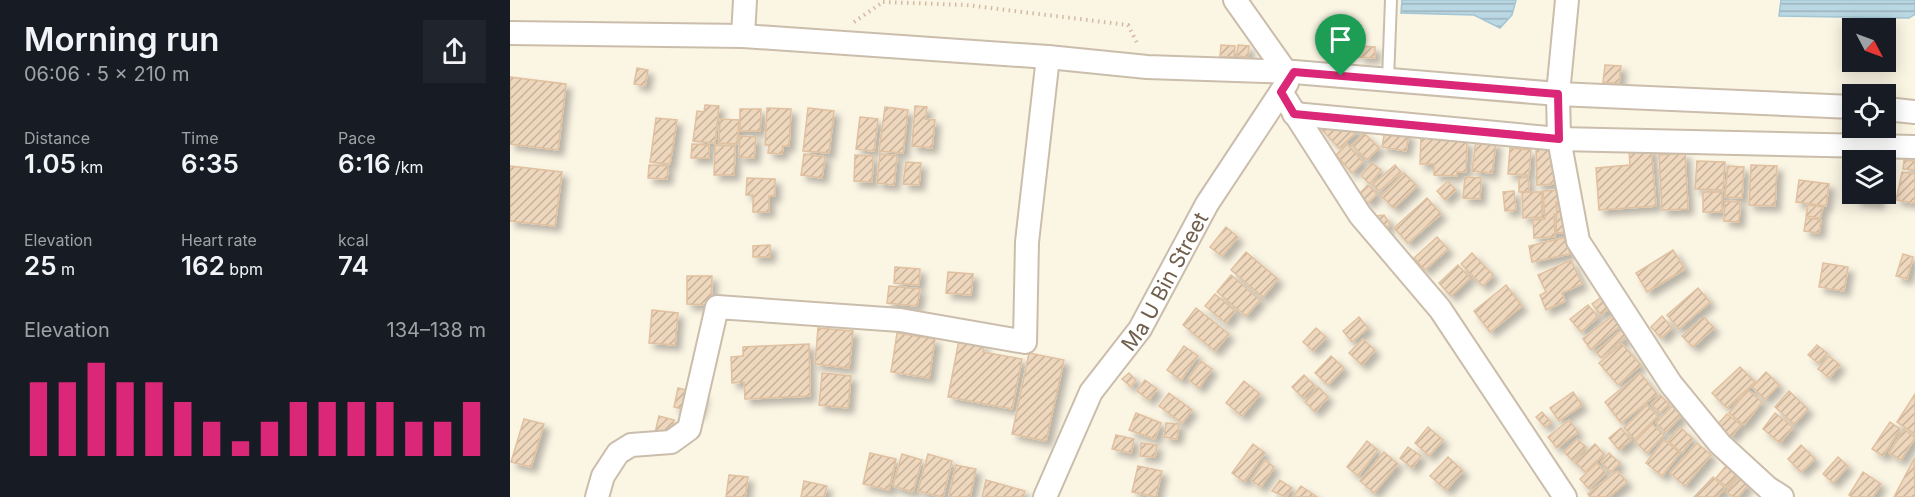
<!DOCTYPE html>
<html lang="en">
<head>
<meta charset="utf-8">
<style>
  :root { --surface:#171b24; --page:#20242c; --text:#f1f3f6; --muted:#9ea1a6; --accent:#db2777 }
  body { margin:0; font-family:Inter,sans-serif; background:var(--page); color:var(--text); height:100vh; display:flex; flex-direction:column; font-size:22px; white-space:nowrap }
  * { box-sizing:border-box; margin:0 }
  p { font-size:20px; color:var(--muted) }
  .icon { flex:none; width:33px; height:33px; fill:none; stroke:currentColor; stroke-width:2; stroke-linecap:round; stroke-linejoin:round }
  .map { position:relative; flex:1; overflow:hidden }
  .drawer { display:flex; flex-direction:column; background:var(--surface); width:510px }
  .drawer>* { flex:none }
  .needle { width:39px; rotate:131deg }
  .tools { position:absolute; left:1332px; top:18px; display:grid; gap:12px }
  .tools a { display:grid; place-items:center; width:54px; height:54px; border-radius:0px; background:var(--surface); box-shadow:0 3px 15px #0003; font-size:30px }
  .pin { position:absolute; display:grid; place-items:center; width:51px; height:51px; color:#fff; margin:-62px -26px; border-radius:50% 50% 50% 0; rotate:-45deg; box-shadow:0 0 6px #0007 }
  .pin .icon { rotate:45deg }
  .round { display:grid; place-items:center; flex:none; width:63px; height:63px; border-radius:0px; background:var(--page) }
  .overview { display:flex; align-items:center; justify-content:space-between; height:102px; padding:0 24px }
  h1 { font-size:33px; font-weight:600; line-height:45px }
  .stats { display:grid; grid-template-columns:repeat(3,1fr); gap:9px; height:102px; padding:6px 24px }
  .stats div { display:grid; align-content:center }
  .stats b { font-size:26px; font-weight:600 }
  .stats small { font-size:16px; font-weight:400 }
  .stats p { font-size:16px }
  .chart { height:168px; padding:12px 24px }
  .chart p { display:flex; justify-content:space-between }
  .chart svg { width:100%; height:108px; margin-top:6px; stroke:var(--accent); stroke-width:6 }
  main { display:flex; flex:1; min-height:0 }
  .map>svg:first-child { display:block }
  .water { fill:url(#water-rules); stroke:#a1c5d4; stroke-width:1.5 }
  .building { fill:url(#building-hatch); stroke:#e0c09f; stroke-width:1.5; filter:url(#shadow) }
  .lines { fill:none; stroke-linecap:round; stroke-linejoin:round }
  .service-casing { stroke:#cbbdab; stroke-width:14 }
  .minor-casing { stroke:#cbbdab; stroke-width:26 }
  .path { stroke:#d3baa1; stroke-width:4; stroke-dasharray:1.5 4.5; stroke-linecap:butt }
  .service { stroke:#fff; stroke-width:10 }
  .minor { stroke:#fff; stroke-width:22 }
  .route-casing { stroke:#fff; stroke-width:12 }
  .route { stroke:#db2777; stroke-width:8 }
  .labels { text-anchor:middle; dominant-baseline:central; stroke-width:4.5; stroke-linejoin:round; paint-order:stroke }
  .street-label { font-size:21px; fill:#715e4b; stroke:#fef8ea }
</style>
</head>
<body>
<main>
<section class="drawer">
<div class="overview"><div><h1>Morning run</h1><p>06:06 · 5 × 210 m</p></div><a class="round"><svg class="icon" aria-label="share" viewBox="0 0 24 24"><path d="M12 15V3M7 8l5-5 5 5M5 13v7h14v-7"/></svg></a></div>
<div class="stats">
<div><p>Distance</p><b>1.05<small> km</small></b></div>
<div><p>Time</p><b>6:35</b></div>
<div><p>Pace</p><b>6:16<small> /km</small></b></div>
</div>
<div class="stats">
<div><p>Elevation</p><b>25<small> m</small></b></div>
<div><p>Heart rate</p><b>162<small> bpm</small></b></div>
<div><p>kcal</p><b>74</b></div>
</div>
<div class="chart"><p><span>Elevation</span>134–138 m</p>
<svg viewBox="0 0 160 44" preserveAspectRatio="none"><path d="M5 44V14M15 44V14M25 44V6M35 44V14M45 44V14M55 44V22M65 44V30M75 44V38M85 44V30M95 44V22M105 44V22M115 44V22M125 44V22M135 44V30M145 44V30M155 44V22"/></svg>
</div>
</section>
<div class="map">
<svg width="1405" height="497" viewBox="0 0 1405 497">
  <defs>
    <pattern id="water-rules" width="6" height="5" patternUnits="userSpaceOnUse" patternTransform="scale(1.5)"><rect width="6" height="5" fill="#bad8e3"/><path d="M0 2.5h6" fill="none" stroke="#9cb2ba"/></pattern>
    <pattern id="building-hatch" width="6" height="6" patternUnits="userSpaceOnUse" patternTransform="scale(1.5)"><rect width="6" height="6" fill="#eed7bd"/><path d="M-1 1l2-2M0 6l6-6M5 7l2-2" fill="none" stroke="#c5b29c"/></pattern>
    <filter id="shadow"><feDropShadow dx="5.5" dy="5.5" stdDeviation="3" flood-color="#0004"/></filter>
  </defs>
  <rect width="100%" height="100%" fill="#fbf5e4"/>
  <!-- water -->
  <g class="water">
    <path d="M 892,0 L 1006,0 L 1002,15 L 990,28 L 964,15 L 891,13 Z"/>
    <path d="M 1271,0 L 1405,0 L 1405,14 L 1399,18 L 1269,16 Z"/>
  </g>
  <!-- building -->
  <g class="building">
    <path d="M 711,45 L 725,46 L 724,57 L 710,57 Z"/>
    <path d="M 728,45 L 739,46 L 738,57 L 727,56 Z"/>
    <path d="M 848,46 L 865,47 L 865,58 L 848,57 Z"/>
    <path d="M 1095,65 L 1111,66 L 1109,84 L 1093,82 Z"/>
    <path d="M 127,68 L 138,70 L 135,86 L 124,84 Z"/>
    <path d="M 0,77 L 56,84 L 48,150 L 0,144 Z"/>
    <path d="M 195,105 L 209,106 L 205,143 L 183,141 L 187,111 L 194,112 Z"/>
    <path d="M 405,106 L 417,107 L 415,119 L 425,120 L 422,148 L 402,146 Z"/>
    <path d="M 375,107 L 398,110 L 393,153 L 369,151 Z"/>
    <path d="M 257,108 L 281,109 L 279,146 L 273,146 L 272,154 L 258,153 L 259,145 L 255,145 Z"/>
    <path d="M 298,108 L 324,111 L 319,153 L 293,151 Z"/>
    <path d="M 230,109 L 251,109 L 250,131 L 230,131 Z"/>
    <path d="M 350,117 L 368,119 L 364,151 L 346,149 Z"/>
    <path d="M 146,118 L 167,120 L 160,164 L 140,162 Z"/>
    <path d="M 210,119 L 229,120 L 227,144 L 209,143 Z"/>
    <path d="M 818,121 L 850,129 L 829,148 L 811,129 Z"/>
    <path d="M 875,130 L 899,134 L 896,151 L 872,147 Z"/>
    <path d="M 854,133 L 869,148 L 857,160 L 842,145 Z"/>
    <path d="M 911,134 L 947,135 L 947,141 L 957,141 L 956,172 L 947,172 L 947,176 L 924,175 L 924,164 L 910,164 Z"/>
    <path d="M 230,136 L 246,137 L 244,158 L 229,157 Z"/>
    <path d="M 966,140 L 986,143 L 982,173 L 962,171 Z"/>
    <path d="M 182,144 L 199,145 L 199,158 L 181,158 Z"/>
    <path d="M 837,144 L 853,162 L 842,173 L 826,155 Z"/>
    <path d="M 205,145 L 225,146 L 224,175 L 204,175 Z"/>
    <path d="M 1141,147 L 1146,206 L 1089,210 L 1086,168 L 1120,165 L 1119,149 Z"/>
    <path d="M 1000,148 L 1021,150 L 1019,175 L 998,174 Z"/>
    <path d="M 1026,148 L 1046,148 L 1047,184 L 1027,185 Z"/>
    <path d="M 1175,153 L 1178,209 L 1152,210 L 1149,155 Z"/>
    <path d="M 294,154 L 315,157 L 312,178 L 291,175 Z"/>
    <path d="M 370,154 L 387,156 L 384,185 L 367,183 Z"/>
    <path d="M 345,155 L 363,156 L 362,182 L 344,181 Z"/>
    <path d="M 1394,160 L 1405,161 L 1405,170 L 1393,169 Z"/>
    <path d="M 1187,161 L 1215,162 L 1213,190 L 1185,189 Z"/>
    <path d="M 396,162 L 411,163 L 409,185 L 393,184 Z"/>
    <path d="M 862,163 L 871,170 L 860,184 L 851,176 Z"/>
    <path d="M 139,165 L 158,166 L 157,179 L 138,178 Z"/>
    <path d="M 885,165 L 891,172 L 869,191 L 863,184 Z"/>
    <path d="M 1241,165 L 1267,166 L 1265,206 L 1239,205 Z"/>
    <path d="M 0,166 L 52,172 L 45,226 L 0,221 Z"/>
    <path d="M 1218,166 L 1234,167 L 1232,198 L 1215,197 Z"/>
    <path d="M 1392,172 L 1405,174 L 1405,203 L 1386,200 Z"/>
    <path d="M 894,173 L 907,186 L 884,208 L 871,196 Z"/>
    <path d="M 955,177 L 971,178 L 970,199 L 953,198 Z"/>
    <path d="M 1018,177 L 1019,192 L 1009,192 L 1009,178 Z"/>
    <path d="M 237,178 L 265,179 L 265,196 L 259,196 L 259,212 L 243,212 L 243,195 L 236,195 Z"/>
    <path d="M 1289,180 L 1319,184 L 1316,206 L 1286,202 Z"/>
    <path d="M 938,181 L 946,190 L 935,200 L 927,191 Z"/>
    <path d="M 858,185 L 867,194 L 858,203 L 849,194 Z"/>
    <path d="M 1051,190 L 1052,202 L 1046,202 L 1047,214 L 1044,214 L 1045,237 L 1024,238 L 1023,220 L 1035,219 L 1033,191 Z"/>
    <path d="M 1004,191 L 1006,210 L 995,211 L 993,192 Z"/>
    <path d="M 1012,192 L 1032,192 L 1032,217 L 1013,218 Z"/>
    <rect x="1193" y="192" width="19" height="20"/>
    <path d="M 1346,194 L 1369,194 L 1368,203 L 1345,200 Z"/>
    <path d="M 917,198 L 931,214 L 898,243 L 884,228 Z"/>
    <path d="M 1215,201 L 1230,202 L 1229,222 L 1214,221 Z"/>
    <path d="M 1056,202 L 1061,232 L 1046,233 L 1047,203 Z"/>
    <path d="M 1298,205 L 1313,207 L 1310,218 L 1296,216 Z"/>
    <path d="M 874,215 L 880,224 L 875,231 L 865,216 Z"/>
    <path d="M 1296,218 L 1311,220 L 1309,233 L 1294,231 Z"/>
    <path d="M 716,227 L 728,237 L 712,256 L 700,247 Z"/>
    <path d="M 927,237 L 938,249 L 915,270 L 904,258 Z"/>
    <path d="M 1057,237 L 1060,254 L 1022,262 L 1019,246 Z"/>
    <path d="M 260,245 L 260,257 L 243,257 L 243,246 Z"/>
    <path d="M 1163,250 L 1175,269 L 1137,292 L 1126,273 Z"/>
    <path d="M 736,252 L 768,279 L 753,297 L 721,270 Z"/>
    <path d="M 962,253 L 983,275 L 973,286 L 951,264 Z"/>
    <path d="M 1393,254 L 1403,257 L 1397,279 L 1386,276 Z"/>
    <path d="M 1061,260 L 1072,284 L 1052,293 L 1055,301 L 1036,310 L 1030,295 L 1036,292 L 1028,275 Z"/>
    <path d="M 1313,263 L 1338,267 L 1334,291 L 1309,287 Z"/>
    <path d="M 948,265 L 960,278 L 941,296 L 929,283 Z"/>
    <path d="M 385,267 L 410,269 L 409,285 L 384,283 Z"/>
    <path d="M 438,272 L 463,274 L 461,295 L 436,293 Z"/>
    <path d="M 721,275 L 750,300 L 736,316 L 707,292 Z"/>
    <path d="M 177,276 L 202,276 L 201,305 L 177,304 Z"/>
    <path d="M 996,285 L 1012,306 L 980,332 L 964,311 Z"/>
    <path d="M 379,286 L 410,289 L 407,306 L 377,303 Z"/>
    <path d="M 1188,288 L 1200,302 L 1169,329 L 1157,315 Z"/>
    <path d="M 705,294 L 725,311 L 716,323 L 695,306 Z"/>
    <path d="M 1093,296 L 1101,307 L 1091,315 L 1082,304 Z"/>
    <path d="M 1078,305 L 1088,317 L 1071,332 L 1060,319 Z"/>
    <path d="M 686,308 L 719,334 L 705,351 L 673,325 Z"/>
    <path d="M 142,310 L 168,313 L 165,345 L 139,343 Z"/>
    <path d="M 1102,316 L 1110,326 L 1081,350 L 1073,339 Z"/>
    <path d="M 1152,316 L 1162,328 L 1151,338 L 1141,327 Z"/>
    <path d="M 849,317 L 858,328 L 842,342 L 833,331 Z"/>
    <path d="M 1194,317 L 1204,328 L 1183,347 L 1172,336 Z"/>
    <path d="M 308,328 L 343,331 L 339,368 L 305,364 Z"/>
    <path d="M 806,328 L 816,337 L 803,351 L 793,342 Z"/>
    <path d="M 1111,330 L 1117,336 L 1091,358 L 1086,352 Z"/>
    <path d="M 387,333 L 425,339 L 419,378 L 381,372 Z"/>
    <path d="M 853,339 L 865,350 L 852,365 L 839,353 Z"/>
    <path d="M 449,340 L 474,345 L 473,352 L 512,359 L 502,409 L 438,397 Z"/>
    <path d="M 299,344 L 300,396 L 235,399 L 234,382 L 222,383 L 221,357 L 233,356 L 233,347 Z"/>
    <path d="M 1112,344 L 1131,365 L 1108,385 L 1089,363 Z"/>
    <path d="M 1307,345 L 1317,353 L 1308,363 L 1298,355 Z"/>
    <path d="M 674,346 L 688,356 L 671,380 L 657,370 Z"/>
    <path d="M 519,353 L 554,360 L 536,441 L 502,434 Z"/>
    <path d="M 821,356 L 834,368 L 818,385 L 805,373 Z"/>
    <path d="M 1319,356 L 1330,365 L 1319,378 L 1308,369 Z"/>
    <path d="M 691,361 L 702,369 L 689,388 L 678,379 Z"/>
    <path d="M 1230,367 L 1245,382 L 1217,408 L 1202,393 Z"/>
    <path d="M 1256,372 L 1269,385 L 1255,399 L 1242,387 Z"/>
    <path d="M 312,373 L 341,376 L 338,408 L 309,405 Z"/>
    <path d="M 619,373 L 626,380 L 621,387 L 612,379 Z"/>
    <path d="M 1130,373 L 1147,394 L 1111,423 L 1095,402 Z"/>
    <path d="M 794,375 L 805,386 L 793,398 L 782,387 Z"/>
    <path d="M 635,380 L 647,389 L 639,400 L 627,391 Z"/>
    <path d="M 734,381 L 750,394 L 732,416 L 716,403 Z"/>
    <path d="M 808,387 L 818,397 L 805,412 L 795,402 Z"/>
    <path d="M 168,388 L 193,394 L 188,413 L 164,407 Z"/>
    <path d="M 1238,390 L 1252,402 L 1234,425 L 1219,413 Z"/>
    <path d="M 1279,391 L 1298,409 L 1284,424 L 1265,407 Z"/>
    <path d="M 1063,392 L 1072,405 L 1049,421 L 1040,408 Z"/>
    <path d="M 659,393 L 682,410 L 672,423 L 649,406 Z"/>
    <path d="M 1405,394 L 1405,434 L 1387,422 Z"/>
    <path d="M 1150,395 L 1159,404 L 1150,413 L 1141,404 Z"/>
    <path d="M 1137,405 L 1148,416 L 1125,439 L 1114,428 Z"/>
    <path d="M 1162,406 L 1172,415 L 1156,432 L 1146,423 Z"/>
    <path d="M 1032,412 L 1041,422 L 1035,427 L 1026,417 Z"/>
    <path d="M 626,413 L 651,423 L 645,439 L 619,430 Z"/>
    <path d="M 1265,413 L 1283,427 L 1270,443 L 1253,429 Z"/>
    <path d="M 1217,414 L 1231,425 L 1221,437 L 1207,425 Z"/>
    <path d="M 149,416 L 164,420 L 159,440 L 144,437 Z"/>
    <path d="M 14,419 L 34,424 L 21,467 L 1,462 Z"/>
    <path d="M 1059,420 L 1068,432 L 1047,448 L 1038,437 Z"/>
    <path d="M 1380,422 L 1390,429 L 1373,456 L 1362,449 Z"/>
    <path d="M 656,423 L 669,424 L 667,439 L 654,437 Z"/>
    <path d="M 1142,424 L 1154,435 L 1137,453 L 1125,442 Z"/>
    <path d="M 918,427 L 933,440 L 919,456 L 905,443 Z"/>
    <path d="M 1170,427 L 1183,439 L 1172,453 L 1158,441 Z"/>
    <path d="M 1111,428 L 1121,440 L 1109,450 L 1099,438 Z"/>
    <path d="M 1394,429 L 1405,438 L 1391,460 L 1379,453 Z"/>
    <path d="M 606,435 L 624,439 L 621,453 L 602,449 Z"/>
    <path d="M 1067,439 L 1076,447 L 1063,461 L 1054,452 Z"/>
    <path d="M 1154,440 L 1170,453 L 1152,476 L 1136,463 Z"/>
    <path d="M 857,441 L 868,450 L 848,476 L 837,467 Z"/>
    <path d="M 631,443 L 647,445 L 645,457 L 630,456 Z"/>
    <path d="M 1187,443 L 1201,455 L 1175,486 L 1160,473 Z"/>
    <path d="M 743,444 L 755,453 L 734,482 L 722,473 Z"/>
    <path d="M 1085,444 L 1094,454 L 1075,472 L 1065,462 Z"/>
    <path d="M 1291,445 L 1305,459 L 1291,472 L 1278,459 Z"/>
    <path d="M 898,447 L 911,456 L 902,468 L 890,458 Z"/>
    <path d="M 874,452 L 888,464 L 864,493 L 850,481 Z"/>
    <path d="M 360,453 L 386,459 L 379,490 L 353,484 Z"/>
    <path d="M 1099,453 L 1110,463 L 1101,472 L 1091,462 Z"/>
    <path d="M 392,454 L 412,460 L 403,492 L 383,486 Z"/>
    <path d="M 418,454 L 442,461 L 433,497 L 408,491 Z"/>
    <path d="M 938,457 L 953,471 L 936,490 L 920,476 Z"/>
    <path d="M 1328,457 L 1338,466 L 1323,483 L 1313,474 Z"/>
    <path d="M 1404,459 L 1405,497 L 1384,497 Z"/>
    <path d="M 755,460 L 764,467 L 751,487 L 741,480 Z"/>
    <path d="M 1087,463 L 1096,473 L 1079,489 L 1070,479 Z"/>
    <path d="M 446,465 L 466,469 L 460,497 L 439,497 Z"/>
    <path d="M 628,466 L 652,471 L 646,497 L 622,492 Z"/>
    <path d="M 1216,466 L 1227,476 L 1217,487 L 1206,478 Z"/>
    <path d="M 1107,471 L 1117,482 L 1099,497 L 1080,497 L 1078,494 Z"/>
    <path d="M 1353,472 L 1371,484 L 1363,497 L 1342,497 L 1339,495 Z"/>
    <path d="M 219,475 L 238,477 L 235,497 L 216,497 Z"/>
    <path d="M 1203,477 L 1215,488 L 1207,497 L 1184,497 Z"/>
    <path d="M 1229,477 L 1238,485 L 1228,497 L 1223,497 L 1216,492 Z"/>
    <path d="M 476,480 L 515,491 L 513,497 L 472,497 Z"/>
    <path d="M 770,480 L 782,488 L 776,497 L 762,491 Z"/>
    <path d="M 294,481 L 317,486 L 314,497 L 291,497 Z"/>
    <path d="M 791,486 L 807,497 L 783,497 Z"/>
  </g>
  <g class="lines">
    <!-- service casing -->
    <g class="service-casing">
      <path id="service" d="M 878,80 L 881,0"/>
    </g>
    <!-- minor casing -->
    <g class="minor-casing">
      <g id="minor">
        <path d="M 725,0 L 776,72"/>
        <path d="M 1057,0 L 1048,94 L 1049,139 L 1068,241 L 1161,384 L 1210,444 L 1258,488 L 1272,497"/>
        <path d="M 0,33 L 233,36 L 538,57 L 637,67 L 784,72 L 1048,94 L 1342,107"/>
        <path d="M 233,36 L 235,0"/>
        <path d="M 771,92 L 850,215 L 930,309 L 1055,497"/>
        <path d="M 1376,109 L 1405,112"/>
        <path d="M 784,114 L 1049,139 L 1405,147"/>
        <path d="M 87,497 L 93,476 L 108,453 L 121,445 L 161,442 L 179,429 L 207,307 L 390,320 L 515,342 L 517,242 L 538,57"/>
        <path id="s1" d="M 535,497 L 581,392 L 630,329 L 697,204 L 777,83"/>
      </g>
    </g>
    <!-- path -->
    <g class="path">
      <path d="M 373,2 L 456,5 L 618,25 L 628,45"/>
      <path d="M 344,22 L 373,2"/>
    </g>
    <!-- service -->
    <use href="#service" class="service"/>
    <!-- minor -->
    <use href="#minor" class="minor"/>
  </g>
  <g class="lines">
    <!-- route casing -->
    <g class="route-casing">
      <path id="route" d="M 784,72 L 1048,94 L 1049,139 L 784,114 L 771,92 Z"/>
    </g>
    <!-- route -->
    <use href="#route" class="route"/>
  </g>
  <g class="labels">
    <!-- street labels -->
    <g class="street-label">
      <text stroke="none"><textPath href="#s1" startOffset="248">Ma U Bin Street</textPath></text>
    </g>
  </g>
</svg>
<div class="tools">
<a><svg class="needle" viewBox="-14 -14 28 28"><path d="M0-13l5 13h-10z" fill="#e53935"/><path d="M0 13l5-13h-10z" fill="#9ea1a6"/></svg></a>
<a><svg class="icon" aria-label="locate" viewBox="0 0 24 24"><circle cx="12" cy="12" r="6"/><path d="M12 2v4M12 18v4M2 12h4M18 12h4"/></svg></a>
<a><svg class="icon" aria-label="layers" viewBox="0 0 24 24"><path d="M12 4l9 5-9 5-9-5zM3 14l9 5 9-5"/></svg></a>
</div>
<div class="pin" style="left:831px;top:76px;background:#1e9e55"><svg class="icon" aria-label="arrive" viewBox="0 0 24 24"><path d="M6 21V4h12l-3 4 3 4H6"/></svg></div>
</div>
</main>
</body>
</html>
